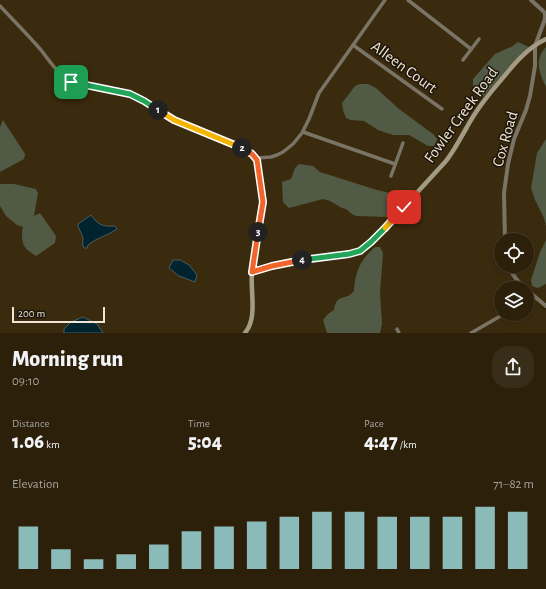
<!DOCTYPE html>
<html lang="en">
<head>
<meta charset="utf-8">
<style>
  :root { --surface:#2c200a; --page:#382d18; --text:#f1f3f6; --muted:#a6a39c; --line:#483e2b; --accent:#8bbbb9 }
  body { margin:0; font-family:"Alegreya Sans",sans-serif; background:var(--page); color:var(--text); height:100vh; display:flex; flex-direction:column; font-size:15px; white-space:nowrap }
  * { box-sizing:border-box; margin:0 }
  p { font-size:13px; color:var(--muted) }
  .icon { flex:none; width:22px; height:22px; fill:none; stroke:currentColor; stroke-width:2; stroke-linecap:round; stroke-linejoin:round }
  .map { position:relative; height:333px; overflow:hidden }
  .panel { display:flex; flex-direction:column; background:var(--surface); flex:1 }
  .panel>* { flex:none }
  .buttons { position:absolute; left:494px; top:233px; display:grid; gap:8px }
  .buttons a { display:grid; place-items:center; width:40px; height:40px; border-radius:50%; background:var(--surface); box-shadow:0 2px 6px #0003,0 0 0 1px var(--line); font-size:20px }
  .scale { position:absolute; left:12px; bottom:10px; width:93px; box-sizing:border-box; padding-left:4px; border:2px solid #f0e5d5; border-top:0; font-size:11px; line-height:14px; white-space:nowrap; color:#f0e5d5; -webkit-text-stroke:3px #1c1509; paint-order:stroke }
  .pin { position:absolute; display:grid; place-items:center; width:34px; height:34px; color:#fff; margin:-17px; border-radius:8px; box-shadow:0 2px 6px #0006 }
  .km { position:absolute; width:20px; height:20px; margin:-10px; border-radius:50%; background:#222; color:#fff; font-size:11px; line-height:20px; text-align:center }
  .round { display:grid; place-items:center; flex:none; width:42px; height:42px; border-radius:16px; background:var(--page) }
  .head { display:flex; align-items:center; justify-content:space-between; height:68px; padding:0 12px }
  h1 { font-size:22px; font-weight:800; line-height:30px }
  .figures { display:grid; grid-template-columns:repeat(3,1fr); gap:6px; height:68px; padding:4px 12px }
  .figures div { display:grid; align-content:center }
  .figures b { font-size:20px; font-weight:800 }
  .figures small { font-size:11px; font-weight:400 }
  .figures p { font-size:11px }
  .chart { height:112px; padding:8px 12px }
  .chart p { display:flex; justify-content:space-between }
  .chart svg { width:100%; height:72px; margin-top:4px; stroke:var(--accent); stroke-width:6 }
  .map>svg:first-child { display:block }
  .green { fill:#505a44 }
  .water { fill:#002330; stroke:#485d62 }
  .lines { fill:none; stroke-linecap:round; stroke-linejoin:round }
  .minor { stroke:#797466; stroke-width:3.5 }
  .tertiary { stroke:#797466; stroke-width:4 }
  .secondary { stroke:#a49b85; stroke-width:4.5 }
  .split-1-casing { stroke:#fff; stroke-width:8 }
  .split-2-casing { stroke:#fff; stroke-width:8 }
  .split-3-casing { stroke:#fff; stroke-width:8 }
  .split-4-casing { stroke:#fff; stroke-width:8 }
  .split-5-casing { stroke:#fff; stroke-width:8 }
  .split-6-casing { stroke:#fff; stroke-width:8 }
  .split-1 { stroke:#22a559; stroke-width:5 }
  .split-2 { stroke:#f5b400; stroke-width:5 }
  .split-3 { stroke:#f0652b; stroke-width:5 }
  .split-4 { stroke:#f0652b; stroke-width:5 }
  .split-5 { stroke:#22a559; stroke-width:5 }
  .split-6 { stroke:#f5b400; stroke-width:5 }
  .labels { text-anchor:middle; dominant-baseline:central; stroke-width:3; stroke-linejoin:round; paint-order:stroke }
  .street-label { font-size:16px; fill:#f0e5d5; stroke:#1c1509 }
</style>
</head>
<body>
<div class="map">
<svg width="546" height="333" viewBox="0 0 546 333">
  <rect width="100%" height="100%" fill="#3b2b0e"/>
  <!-- green -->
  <g class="green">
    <path d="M 518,42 L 529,47 L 518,57 L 482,98 L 473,86 L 473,79 L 495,54 L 513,46 Z"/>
    <path d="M 546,47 L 546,87 C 539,73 534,59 546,47 Z"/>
    <path d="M 360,84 L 368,84 L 376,88 L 399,109 L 433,134 L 437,139 L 436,143 L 434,146 L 428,146 L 409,135 L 393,135 L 378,130 L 364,121 L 351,120 L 346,118 L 343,110 L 342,103 L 355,86 Z"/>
    <path d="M 3,120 L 25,154 L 24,159 L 0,172 L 0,127 Z"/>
    <path d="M 546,139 L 546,226 L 544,218 L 535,200 L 531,188 L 537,153 Z"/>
    <path d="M 299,164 L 313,166 L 320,172 L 377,190 L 390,193 L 404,207 L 395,216 L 389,217 L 356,216 L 352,214 L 346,209 L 342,208 L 330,201 L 323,199 L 289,208 L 283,202 L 282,182 L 291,179 L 295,168 Z"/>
    <path d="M 0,184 L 14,184 L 36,189 L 38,193 L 34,216 L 40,213 L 56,236 L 55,243 L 36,256 C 27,250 23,248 22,237 C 22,233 22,230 23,227 L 17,225 L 6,216 L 0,206 Z"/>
    <path d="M 546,240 L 546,284 L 538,288 L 532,286 L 531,280 L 540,252 Z"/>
    <path d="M 375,247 L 380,247 L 383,253 L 380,293 L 382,324 L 380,333 L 327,333 L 323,320 L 328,314 L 334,310 C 337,292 345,302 354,291 C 355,272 360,260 375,247 Z"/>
  </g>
  <!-- water -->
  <g class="water">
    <path d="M 91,215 C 98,225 103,227 115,226 L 117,229 C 107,236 96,238 88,245 L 87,248 L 84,248 C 82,244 83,242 83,238 C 82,233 78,229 78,224 Z"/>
    <path d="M 173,260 L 180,260 L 189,265 L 197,275 L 195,282 L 179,276 L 169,268 Z"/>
    <path d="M 83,317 L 97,324 L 103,333 L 64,333 L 64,329 L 71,322 Z"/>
  </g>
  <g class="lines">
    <!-- minor -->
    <g class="minor">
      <path d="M 408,0 L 471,49"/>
      <path d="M 0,6 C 14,21 28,35 41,50 C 49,60 61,79 74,83 L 130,94 L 144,101 L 167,116 L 174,120 L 244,149 L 252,154 L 257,158 L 263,202 L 252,272"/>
      <path d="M 353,45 L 442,109"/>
      <path d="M 463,60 L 479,39"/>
      <path d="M 303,132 L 395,164"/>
      <path d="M 257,158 L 271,157 L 277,155 L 283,152 L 293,144 L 302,133 L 309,119 L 319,93 L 385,0"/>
      <path d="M 391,176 L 403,143"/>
      <path d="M 397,329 L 399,333"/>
      <path d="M 471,333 L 504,314"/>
    </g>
    <!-- tertiary -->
    <g class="tertiary">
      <path d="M 505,240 L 504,193 L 508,164 L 514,139 L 526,110 L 530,96 L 535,66 L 535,46 L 545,19 L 545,13 L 542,10 L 531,0"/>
      <path d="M 508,266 C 512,275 518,281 524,288"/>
      <path d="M 527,290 L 546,306"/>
    </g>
    <!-- secondary -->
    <path class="secondary" d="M 245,333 C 258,317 250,292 252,272 L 271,267 L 301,260 L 349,254 L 360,251 L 371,242 L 380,233 L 446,161 C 454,151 460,139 467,127 C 476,110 488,95 501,80 C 514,64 527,48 546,39"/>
  </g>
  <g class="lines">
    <!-- split-1 casing -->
    <g class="split-1-casing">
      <path id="split-1" d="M 71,82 L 130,94 L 144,101 L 158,110"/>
    </g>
    <!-- split-2 casing -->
    <g class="split-2-casing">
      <path id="split-2" d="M 158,110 L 174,120 L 242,148"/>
    </g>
    <!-- split-3 casing -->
    <g class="split-3-casing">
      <path id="split-3" d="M 242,148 L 252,154 L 257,160 L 263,202 L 258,232"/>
    </g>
    <!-- split-4 casing -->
    <g class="split-4-casing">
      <path id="split-4" d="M 258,232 L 252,272 L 272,266 L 302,260"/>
    </g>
    <!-- split-5 casing -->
    <g class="split-5-casing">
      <path id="split-5" d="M 302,260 L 349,254 L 360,251 L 371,242 L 385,228"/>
    </g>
    <!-- split-6 casing -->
    <g class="split-6-casing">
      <path id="split-6" d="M 385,228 L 404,207"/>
    </g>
    <!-- split-1 -->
    <use href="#split-1" class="split-1"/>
    <!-- split-2 -->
    <use href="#split-2" class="split-2"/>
    <!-- split-3 -->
    <use href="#split-3" class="split-3"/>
    <!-- split-4 -->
    <use href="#split-4" class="split-4"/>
    <!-- split-5 -->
    <use href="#split-5" class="split-5"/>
    <!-- split-6 -->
    <use href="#split-6" class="split-6"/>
  </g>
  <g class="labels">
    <!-- street labels -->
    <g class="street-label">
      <text transform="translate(404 67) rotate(36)">Alleen Court</text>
      <text transform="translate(461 115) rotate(-54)">Fowler Creek Road</text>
      <text transform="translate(505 139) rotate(-74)">Cox Road</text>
    </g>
  </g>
</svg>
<div class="buttons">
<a><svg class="icon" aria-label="locate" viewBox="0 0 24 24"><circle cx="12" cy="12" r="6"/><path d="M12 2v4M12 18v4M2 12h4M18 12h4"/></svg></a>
<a><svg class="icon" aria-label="layers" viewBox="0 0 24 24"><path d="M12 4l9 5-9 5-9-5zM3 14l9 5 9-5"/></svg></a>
</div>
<div class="scale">200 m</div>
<div class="pin" style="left:71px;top:82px;background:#1e9e55"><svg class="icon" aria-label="arrive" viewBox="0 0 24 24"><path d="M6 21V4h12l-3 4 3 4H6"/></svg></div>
<div class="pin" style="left:404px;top:207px;background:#d93025"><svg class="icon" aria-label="check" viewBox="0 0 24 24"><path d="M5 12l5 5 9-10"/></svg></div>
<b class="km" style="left:158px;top:110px">1</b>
<b class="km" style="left:242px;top:148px">2</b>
<b class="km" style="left:258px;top:232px">3</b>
<b class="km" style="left:302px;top:260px">4</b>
</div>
<section class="panel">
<div class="head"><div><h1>Morning run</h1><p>09:10</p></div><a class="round"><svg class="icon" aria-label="share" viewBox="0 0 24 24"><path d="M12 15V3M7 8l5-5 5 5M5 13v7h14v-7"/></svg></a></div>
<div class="figures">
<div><p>Distance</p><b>1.06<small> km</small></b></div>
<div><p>Time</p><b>5:04</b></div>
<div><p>Pace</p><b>4:47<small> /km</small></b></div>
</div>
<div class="chart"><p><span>Elevation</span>71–82 m</p>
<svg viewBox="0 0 160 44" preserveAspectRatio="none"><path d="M5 44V18M15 44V32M25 44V38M35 44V35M45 44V29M55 44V21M65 44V18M75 44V15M85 44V12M95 44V9M105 44V9M115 44V12M125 44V12M135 44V12M145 44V6M155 44V9"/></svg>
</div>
</section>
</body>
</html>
